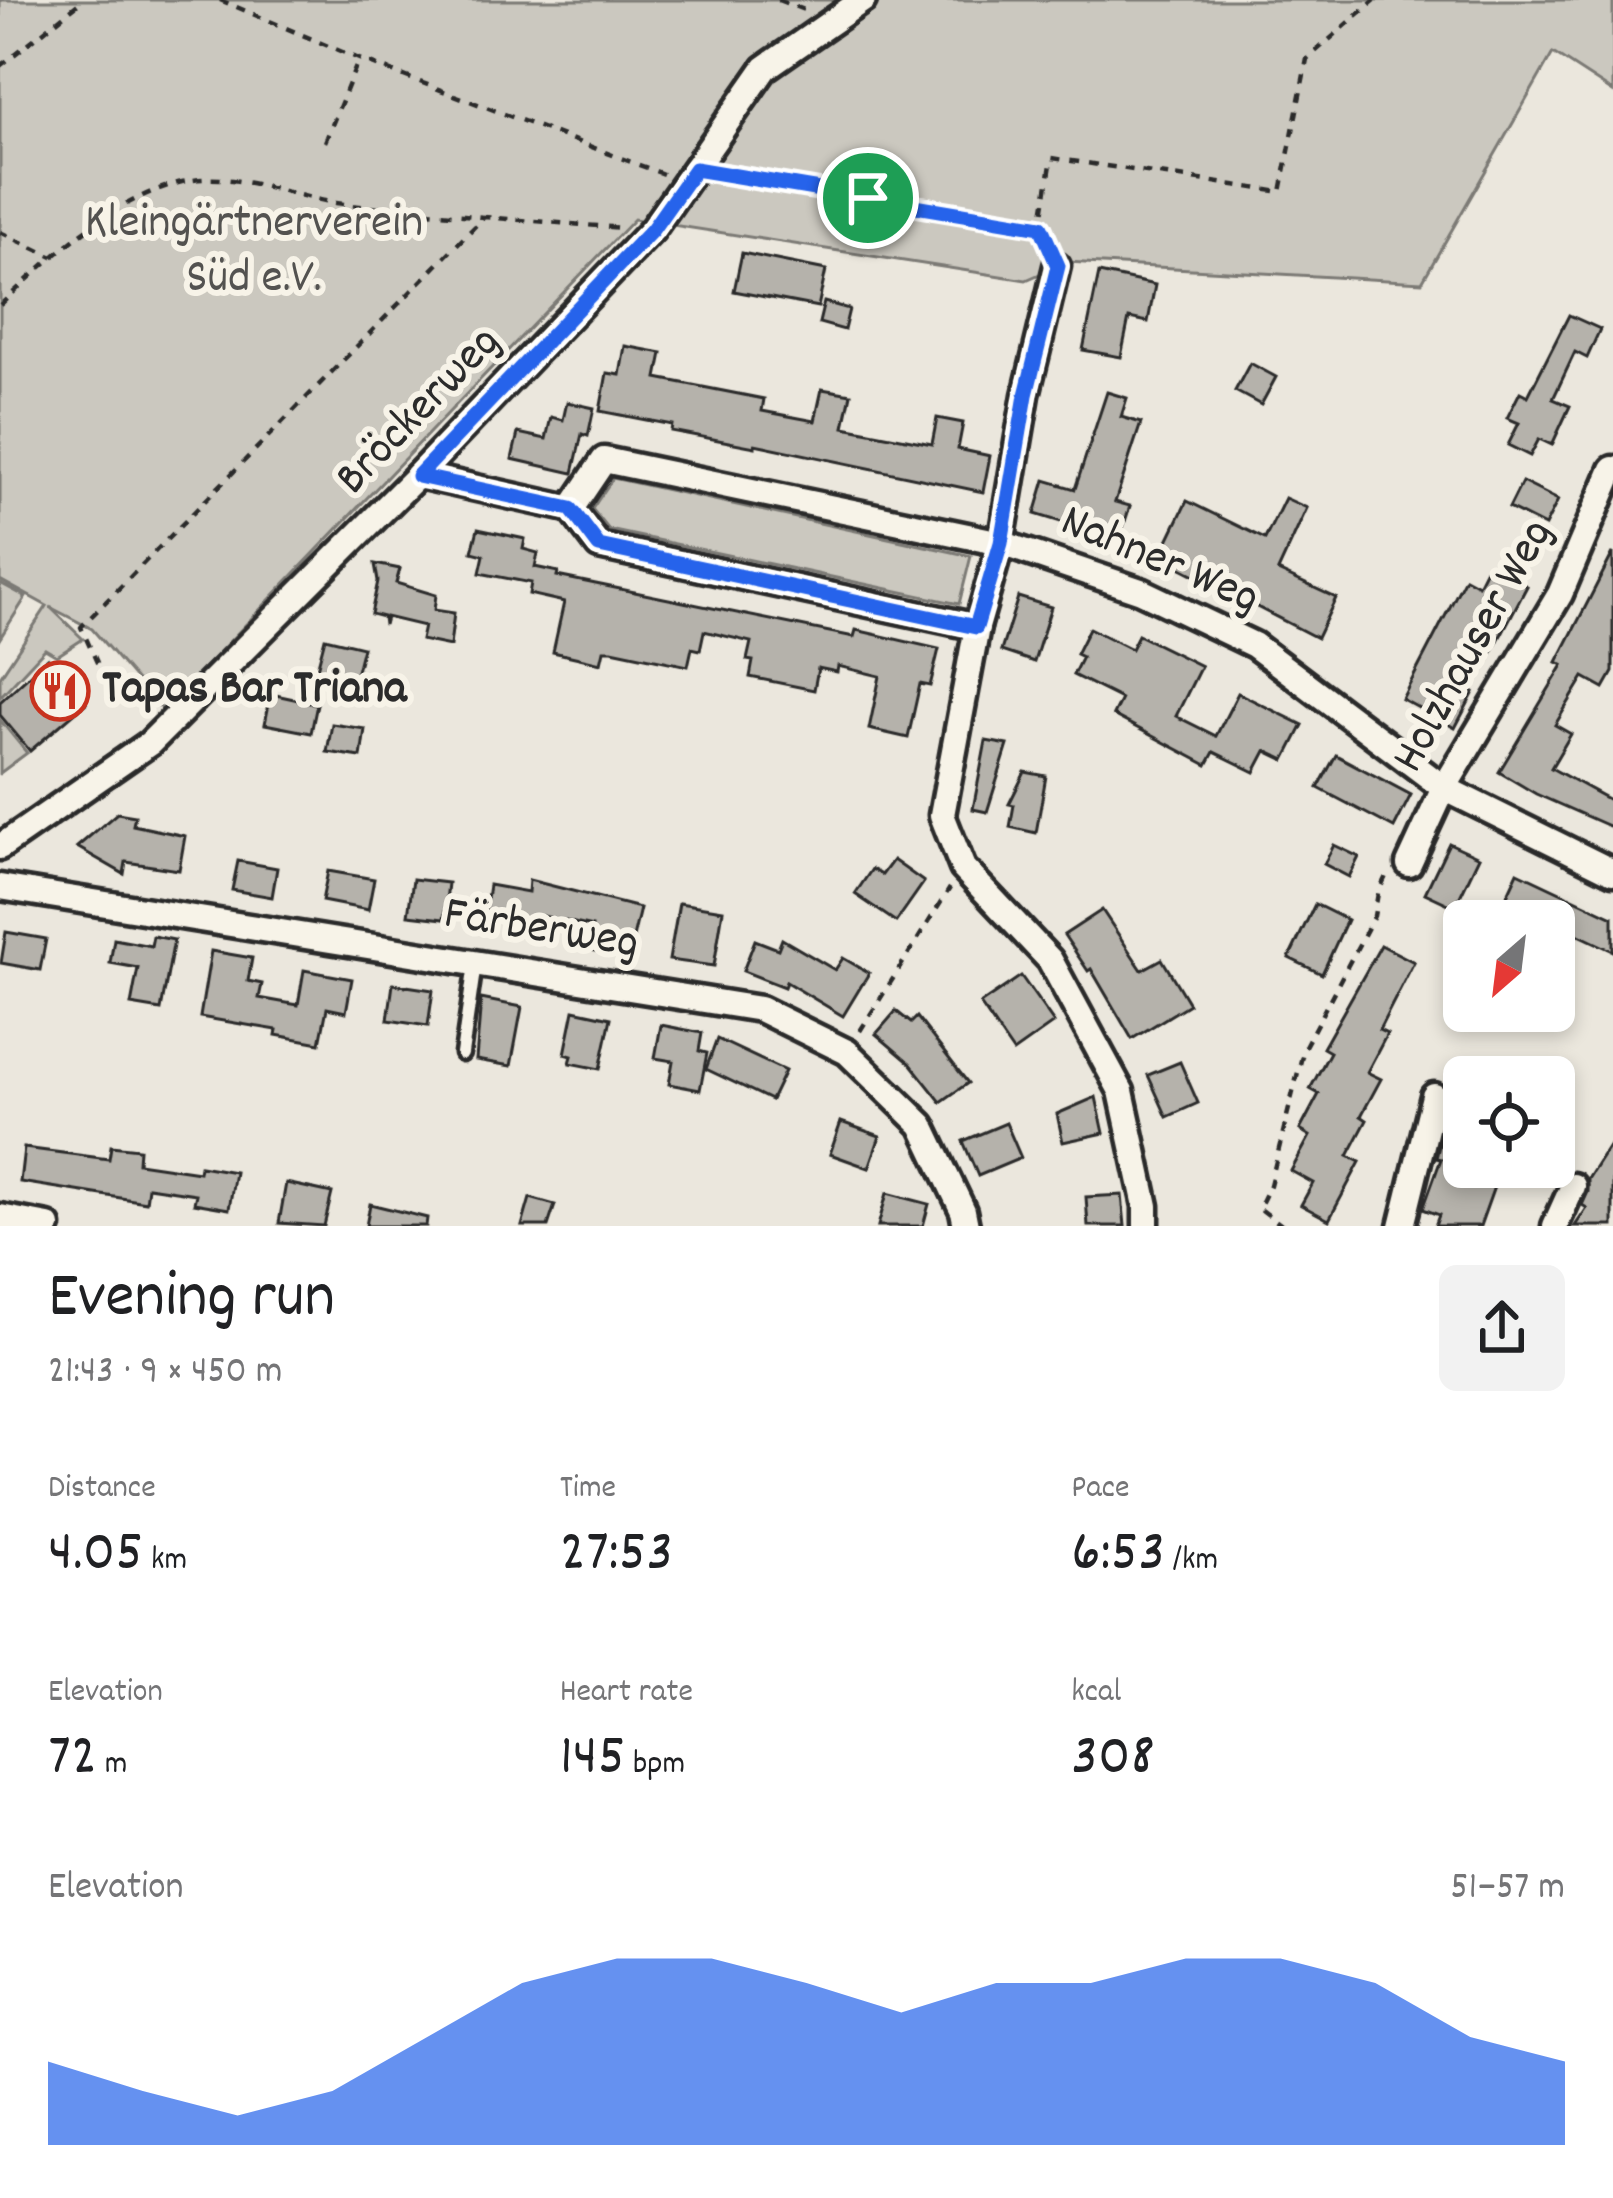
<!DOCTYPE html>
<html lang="en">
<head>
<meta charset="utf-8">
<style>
  :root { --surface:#fff; --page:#f2f2f2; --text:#202124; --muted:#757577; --accent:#2563eb }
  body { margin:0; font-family:Dekko,sans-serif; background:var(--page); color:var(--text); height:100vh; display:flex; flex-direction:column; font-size:45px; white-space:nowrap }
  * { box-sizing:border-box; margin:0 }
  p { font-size:39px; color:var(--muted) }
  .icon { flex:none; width:66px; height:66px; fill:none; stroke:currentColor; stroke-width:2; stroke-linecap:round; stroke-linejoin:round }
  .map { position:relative; height:1226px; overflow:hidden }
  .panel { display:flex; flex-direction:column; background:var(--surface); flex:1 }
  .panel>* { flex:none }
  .needle { width:78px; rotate:208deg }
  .fabs { position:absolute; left:1443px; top:900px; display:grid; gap:24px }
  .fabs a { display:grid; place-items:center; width:132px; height:132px; border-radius:18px; background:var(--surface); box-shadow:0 6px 18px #0003; font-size:60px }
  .pin { position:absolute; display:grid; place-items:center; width:102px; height:102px; color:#fff; margin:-51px; border:6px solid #fff; border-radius:50%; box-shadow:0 3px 12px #0007 }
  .round { display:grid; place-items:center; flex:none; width:126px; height:126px; border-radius:18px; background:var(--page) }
  .summary { display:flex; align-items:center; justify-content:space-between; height:204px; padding:0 48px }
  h1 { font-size:66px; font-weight:600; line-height:90px }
  .stats { display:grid; grid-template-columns:repeat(3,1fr); gap:18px; height:204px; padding:12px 48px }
  .stats div { display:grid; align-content:center }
  .stats b { font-size:60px; font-weight:600 }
  .stats small { font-size:33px; font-weight:400 }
  .stats p { font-size:33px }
  .chart { height:336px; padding:24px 48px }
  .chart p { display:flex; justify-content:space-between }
  .chart svg { width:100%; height:216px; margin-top:12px; fill:var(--accent); opacity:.7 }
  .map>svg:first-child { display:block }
  .green { fill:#cbc8bf; stroke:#7b7a75; stroke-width:3 }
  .building { fill:#b5b2ab; stroke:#2b2b2b; stroke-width:3 }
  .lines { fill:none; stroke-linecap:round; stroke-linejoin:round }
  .lane-casing { stroke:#2b2b2b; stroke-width:21 }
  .street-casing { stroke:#2b2b2b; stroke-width:33 }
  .path { stroke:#2b2b2b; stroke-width:4.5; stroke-dasharray:9 9; stroke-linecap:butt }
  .lane { stroke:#f7f3e8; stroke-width:12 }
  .street { stroke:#f7f3e8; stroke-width:24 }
  .route-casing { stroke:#fff; stroke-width:24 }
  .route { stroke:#2563eb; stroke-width:15 }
  .labels { text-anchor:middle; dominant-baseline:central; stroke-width:12; stroke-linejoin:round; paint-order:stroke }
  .park-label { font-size:48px; fill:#535250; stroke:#f7f3e8 }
  .street-label { font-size:48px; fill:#2b2b2b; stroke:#f7f3e8 }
  .poi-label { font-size:48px; font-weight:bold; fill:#2b2b2b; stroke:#f7f3e8; text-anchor:start }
</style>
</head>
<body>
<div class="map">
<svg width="1613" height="1226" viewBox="0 0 1613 1226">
  <rect width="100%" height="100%" fill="#ebe7dd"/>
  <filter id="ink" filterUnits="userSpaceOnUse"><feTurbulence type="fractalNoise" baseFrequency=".00833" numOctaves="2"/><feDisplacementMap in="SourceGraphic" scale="24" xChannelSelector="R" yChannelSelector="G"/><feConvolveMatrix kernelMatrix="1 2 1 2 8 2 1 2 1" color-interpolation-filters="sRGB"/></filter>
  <g filter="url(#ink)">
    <!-- green -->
    <g class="green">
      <path d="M 0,0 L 1613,0 L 1613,92 L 1553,53 L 1422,282 L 1067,262 L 1026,280 L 634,219 L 163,711 L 92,629 L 50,607 L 83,639 L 57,656 L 45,649 L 0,697 L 0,677 L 47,606 L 0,580 Z"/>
      <path d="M 613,478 L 971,556 L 959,604 L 609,530 L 592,509 Z"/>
      <path d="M 0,583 L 26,597 L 0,638 Z"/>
      <path d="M 0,720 L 27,753 L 0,773 Z"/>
    </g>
    <!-- building -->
    <g class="building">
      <path d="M 742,253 L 826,270 L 818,307 L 734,291 Z"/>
      <path d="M 1099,273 L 1155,285 L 1148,322 L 1129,318 L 1121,357 L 1083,350 Z"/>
      <path d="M 824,302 L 849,309 L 844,330 L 819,323 Z"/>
      <path d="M 1569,315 L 1600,329 L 1587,358 L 1575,352 L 1553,399 L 1570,406 L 1552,445 L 1539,439 L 1530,456 L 1508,445 L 1519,423 L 1507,418 L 1520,392 L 1528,396 Z"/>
      <path d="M 625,346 L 662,353 L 657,378 L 764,399 L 762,411 L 815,421 L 822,389 L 851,394 L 844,427 L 932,444 L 937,418 L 963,423 L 958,449 L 990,456 L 983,492 L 755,444 L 755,447 L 671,431 L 672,425 L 600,411 L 607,373 L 620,375 Z"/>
      <path d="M 1250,363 L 1276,377 L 1261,405 L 1235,391 Z"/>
      <path d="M 1107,392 L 1127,398 L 1121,417 L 1141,423 L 1115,502 L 1130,506 L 1119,540 L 1035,514 L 1045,480 L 1075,489 Z"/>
      <path d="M 567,402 L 594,408 L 588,436 L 582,434 L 573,473 L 512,459 L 518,433 L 546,439 L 551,417 L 563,420 Z"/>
      <path d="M 1522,482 L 1558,500 L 1545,526 L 1509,508 Z"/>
      <path d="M 1285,498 L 1307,508 L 1278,571 L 1336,598 L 1317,638 L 1160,557 L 1187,501 L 1265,539 Z"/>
      <path d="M 478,529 L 525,539 L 523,549 L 538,553 L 535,567 L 558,572 L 557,576 L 854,637 L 856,630 L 939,649 L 930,686 L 920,684 L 908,738 L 869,729 L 880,676 L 838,666 L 837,672 L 818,668 L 814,690 L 750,677 L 753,661 L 747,660 L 751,642 L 704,631 L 700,650 L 692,648 L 688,666 L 612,650 L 604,650 L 601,663 L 553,652 L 564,602 L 529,594 L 531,583 L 480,573 L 484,555 L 472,552 Z"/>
      <path d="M 1613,553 L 1613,672 L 1604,688 L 1584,677 L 1555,725 L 1571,734 L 1551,768 L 1613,802 L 1613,828 L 1536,794 L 1499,772 L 1563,665 L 1557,662 Z"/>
      <path d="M 375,564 L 400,569 L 396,583 L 436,595 L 434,610 L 454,613 L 450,646 L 421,640 L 424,626 L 386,617 L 384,625 L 383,617 L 371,614 L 378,581 Z"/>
      <path d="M 1488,565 L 1527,586 L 1492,652 L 1481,646 L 1461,685 L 1474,692 L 1455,728 L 1402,699 L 1465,578 L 1478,585 Z"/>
      <path d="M 1018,597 L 1051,607 L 1034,662 L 1001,651 Z"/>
      <path d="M 1089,628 L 1131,649 L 1138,635 L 1201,666 L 1176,716 L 1216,736 L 1238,693 L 1303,725 L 1285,760 L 1266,751 L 1255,772 L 1214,752 L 1207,765 L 1113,715 L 1121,699 L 1073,675 L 1082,657 L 1076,654 Z"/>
      <path d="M 325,638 L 363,647 L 355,679 L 317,669 Z"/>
      <path d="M 48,658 L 86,703 L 30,751 L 0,715 L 0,702 Z"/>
      <path d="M 271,694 L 317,704 L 311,733 L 265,724 Z"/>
      <path d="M 332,724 L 365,729 L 361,757 L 327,752 Z"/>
      <path d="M 986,741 L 1008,745 L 987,812 L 973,809 Z"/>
      <path d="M 1336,755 L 1411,795 L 1394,828 L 1318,788 Z"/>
      <path d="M 1025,772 L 1046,776 L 1036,833 L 1010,827 L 1014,805 L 1009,804 Z"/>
      <path d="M 117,813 L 135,816 L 133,825 L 185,836 L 179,870 L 126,862 L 124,874 L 77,847 Z"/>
      <path d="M 1449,843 L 1479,857 L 1455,907 L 1425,893 Z"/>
      <path d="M 1334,845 L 1359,857 L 1349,877 L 1324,864 Z"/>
      <path d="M 893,860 L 924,882 L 896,922 L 855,894 L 872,869 L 882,875 Z"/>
      <path d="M 238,861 L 277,868 L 272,897 L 232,890 Z"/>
      <path d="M 328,871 L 374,879 L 368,910 L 322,901 Z"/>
      <path d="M 1518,872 L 1613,917 L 1613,951 L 1505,900 Z"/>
      <path d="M 413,879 L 448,883 L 444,919 L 408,915 Z"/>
      <path d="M 529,880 L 640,908 L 628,959 L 587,949 L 592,927 L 543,916 L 540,938 L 501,932 L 504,915 L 485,912 L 489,885 L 528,892 Z"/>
      <path d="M 679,903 L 723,910 L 714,966 L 669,960 Z"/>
      <path d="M 1315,904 L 1347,920 L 1322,974 L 1289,958 Z"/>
      <path d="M 1102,910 L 1142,970 L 1162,959 L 1189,1004 L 1132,1039 L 1091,969 L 1088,971 L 1064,935 Z"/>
      <path d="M 6,932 L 46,939 L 40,970 L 1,963 Z"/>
      <path d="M 153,936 L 174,940 L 161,1010 L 131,1005 L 138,968 L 110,963 L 114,939 L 151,946 Z"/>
      <path d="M 782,939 L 835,970 L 843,958 L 869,973 L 843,1016 L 786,982 L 784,987 L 743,971 L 755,940 L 778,949 Z"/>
      <path d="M 1381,945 L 1414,962 L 1379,1030 L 1387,1034 L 1367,1072 L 1381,1079 L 1361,1116 L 1367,1120 L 1348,1156 L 1360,1162 L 1329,1220 L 1301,1205 L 1313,1183 L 1291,1171 L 1310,1136 L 1300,1130 L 1319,1094 L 1310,1089 L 1330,1052 L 1323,1048 Z"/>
      <path d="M 211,951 L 252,958 L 248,981 L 262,984 L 259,998 L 298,1005 L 304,970 L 352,979 L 346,1012 L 327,1008 L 320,1043 L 276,1035 L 277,1030 L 200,1017 Z"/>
      <path d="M 1021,976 L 1054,1023 L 1013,1052 L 980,1004 Z"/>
      <path d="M 393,984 L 433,990 L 428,1026 L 388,1020 Z"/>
      <path d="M 481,999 L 522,1007 L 511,1066 L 476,1060 Z"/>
      <path d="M 574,1010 L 611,1018 L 600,1069 L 570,1063 L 572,1056 L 565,1054 Z"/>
      <path d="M 896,1011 L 911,1023 L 917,1017 L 968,1083 L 941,1102 L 910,1063 L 876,1034 Z"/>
      <path d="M 661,1025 L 702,1033 L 699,1051 L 707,1053 L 700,1090 L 669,1084 L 673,1061 L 655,1058 Z"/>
      <path d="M 717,1039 L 785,1071 L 771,1100 L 706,1069 Z"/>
      <path d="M 1180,1062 L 1198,1103 L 1167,1117 L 1148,1075 Z"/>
      <path d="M 1462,1085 L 1464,1167 L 1490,1167 L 1486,1177 L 1496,1181 L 1480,1226 L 1435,1226 L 1439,1215 L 1423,1209 L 1441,1159 L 1436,1158 L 1439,1146 Z"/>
      <path d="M 1096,1097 L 1104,1133 L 1063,1142 L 1057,1114 Z"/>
      <path d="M 841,1122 L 880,1136 L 869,1168 L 830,1154 Z"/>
      <path d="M 1006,1123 L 1021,1158 L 978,1176 L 963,1141 Z"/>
      <path d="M 1613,1140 L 1613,1226 L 1575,1226 L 1587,1208 L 1582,1205 L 1588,1192 L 1588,1179 Z"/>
      <path d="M 111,1146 L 139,1149 L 138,1163 L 199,1172 L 200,1166 L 235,1172 L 229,1209 L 194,1203 L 196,1194 L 148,1187 L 146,1202 L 20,1182 L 24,1148 L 109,1159 Z"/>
      <path d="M 286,1183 L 332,1193 L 324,1226 L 279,1223 Z"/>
      <path d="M 887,1193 L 929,1204 L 923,1226 L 878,1226 Z"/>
      <path d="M 1122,1195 L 1125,1226 L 1088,1226 L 1086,1197 Z"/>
      <path d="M 530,1198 L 555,1205 L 548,1226 L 522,1226 Z"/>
      <path d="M 370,1204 L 427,1218 L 426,1226 L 366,1226 Z"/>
    </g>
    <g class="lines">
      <!-- lane casing -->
      <g class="lane-casing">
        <path id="lane" d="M 462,1054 L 475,964"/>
      </g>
      <!-- street casing -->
      <g class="street-casing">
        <g id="street">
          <path d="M 1057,266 L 1026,395 L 1001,543 L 977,627 L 942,815 L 963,868 L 1050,960 L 1121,1091 L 1146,1206 L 1146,1226"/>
          <path d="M 418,475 L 571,509"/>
          <path d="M 977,627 L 599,546 L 571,509 L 604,460 L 1001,543 L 1141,591 L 1254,645 L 1444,788 L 1613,872"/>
          <path d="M 0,847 L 150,743 L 418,475 L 652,230 L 765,68 L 863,0"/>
          <path d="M 1409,864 L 1444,788 L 1560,594 L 1613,469"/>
          <path d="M 0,887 L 760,1009 L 847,1052 L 922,1125 L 963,1211 L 966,1226"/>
          <path d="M 0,1217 L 48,1226"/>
          <path d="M 1402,1226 L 1434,1096"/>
          <path d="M 1555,1226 L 1573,1186"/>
        </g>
      </g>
      <!-- path -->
      <g class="path">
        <path d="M 220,0 L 359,59 L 663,174"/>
        <path d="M 778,0 L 807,11"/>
        <path d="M 0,66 L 83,0"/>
        <path d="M 325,142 L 359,59"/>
        <path d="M 724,174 L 1039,227"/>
        <path d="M 0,232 L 53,257"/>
        <path d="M 1049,245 L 1041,227 L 1052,158 L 1281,192 L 1307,59 L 1375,0"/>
        <path d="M 0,305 C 52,257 111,199 182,182 C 234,170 285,195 336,203 C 385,210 435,212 484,217"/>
        <path d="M 112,696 L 81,627 L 484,217 L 622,228"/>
        <path d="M 860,1031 L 950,888"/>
        <path d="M 1283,1226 L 1259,1208 L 1270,1185 L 1304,1048 L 1374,916 L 1378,893 L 1387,874"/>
      </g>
      <!-- lane -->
      <use href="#lane" class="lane"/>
      <!-- street -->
      <use href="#street" class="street"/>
    </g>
  </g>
  <g class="lines" filter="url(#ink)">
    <!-- route casing -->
    <g class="route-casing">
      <path id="route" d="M 695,169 L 1041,227 L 1058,266 L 1026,395 L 1001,543 L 976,627 L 599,546 L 571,509 L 418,476 L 652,230 Z"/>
    </g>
    <!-- route -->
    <use href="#route" class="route"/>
  </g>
  <!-- icons -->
  <defs>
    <g id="restaurant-ring" transform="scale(3)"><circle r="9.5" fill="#f7f3e8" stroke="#c8321e" stroke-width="1.5"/><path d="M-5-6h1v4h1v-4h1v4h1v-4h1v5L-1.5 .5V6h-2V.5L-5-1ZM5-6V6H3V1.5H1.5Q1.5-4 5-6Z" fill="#c8321e"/></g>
  </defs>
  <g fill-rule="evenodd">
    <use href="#restaurant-ring" x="60" y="691"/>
  </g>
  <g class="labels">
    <!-- park labels -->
    <g class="park-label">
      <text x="254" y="225">Kleingärtnerverein<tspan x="254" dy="55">Süd e.V.</tspan></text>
    </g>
    <!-- street labels -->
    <g class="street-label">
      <text transform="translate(420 412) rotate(-46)">Bröckerweg</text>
      <text transform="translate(1159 562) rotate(23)">Nahner Weg</text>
      <text transform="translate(1475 647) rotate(-61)">Holzhauser Weg</text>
      <text transform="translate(541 931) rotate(9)">Färberweg</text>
    </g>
    <!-- poi labels -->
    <g class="poi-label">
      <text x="102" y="691">Tapas Bar Triana</text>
    </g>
  </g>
</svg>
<div class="fabs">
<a><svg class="needle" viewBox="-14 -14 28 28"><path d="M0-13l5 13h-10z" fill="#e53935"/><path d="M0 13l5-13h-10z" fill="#757577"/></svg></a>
<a><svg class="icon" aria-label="locate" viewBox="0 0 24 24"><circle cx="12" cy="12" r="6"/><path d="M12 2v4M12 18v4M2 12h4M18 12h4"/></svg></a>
</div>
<div class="pin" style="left:868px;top:198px;background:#1e9e55"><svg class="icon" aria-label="arrive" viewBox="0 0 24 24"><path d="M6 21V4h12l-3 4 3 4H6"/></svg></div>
</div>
<section class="panel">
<div class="summary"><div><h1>Evening run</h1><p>21:43 · 9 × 450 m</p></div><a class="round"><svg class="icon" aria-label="share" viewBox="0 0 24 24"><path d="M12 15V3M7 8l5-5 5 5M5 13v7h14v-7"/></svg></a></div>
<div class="stats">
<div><p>Distance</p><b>4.05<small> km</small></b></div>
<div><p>Time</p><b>27:53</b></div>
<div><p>Pace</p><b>6:53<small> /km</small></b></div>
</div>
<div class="stats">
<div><p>Elevation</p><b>72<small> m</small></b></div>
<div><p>Heart rate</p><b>145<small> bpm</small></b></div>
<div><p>kcal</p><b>308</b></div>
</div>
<div class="chart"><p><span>Elevation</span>51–57 m</p>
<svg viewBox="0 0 160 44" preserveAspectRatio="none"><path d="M0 44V27L10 33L20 38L30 33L40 22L50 11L60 6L70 6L80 11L90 17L100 11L110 11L120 6L130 6L140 11L150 22L160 27V44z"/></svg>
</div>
</section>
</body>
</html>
